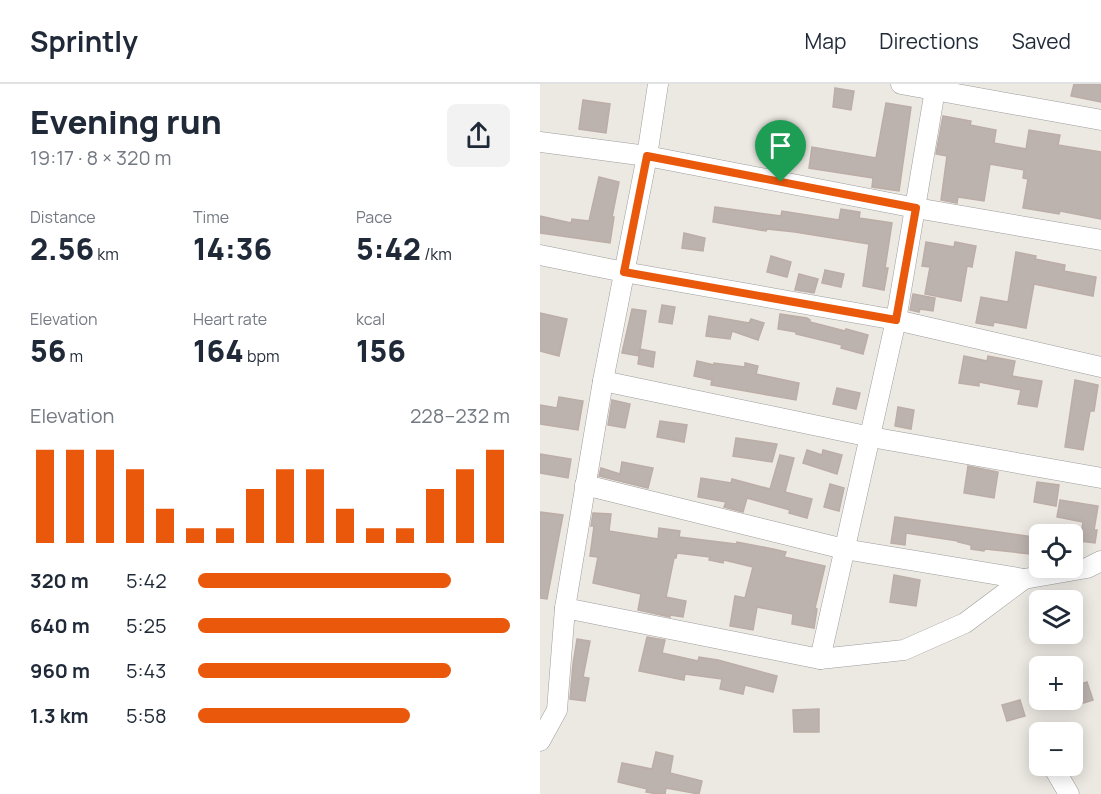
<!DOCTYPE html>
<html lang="en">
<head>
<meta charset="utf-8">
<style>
  :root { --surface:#fff; --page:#f2f2f3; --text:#1f2937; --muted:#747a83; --line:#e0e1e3; --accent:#ea580c }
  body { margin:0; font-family:Manrope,sans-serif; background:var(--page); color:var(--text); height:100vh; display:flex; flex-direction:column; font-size:22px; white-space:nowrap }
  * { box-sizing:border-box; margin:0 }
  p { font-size:20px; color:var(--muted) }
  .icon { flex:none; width:33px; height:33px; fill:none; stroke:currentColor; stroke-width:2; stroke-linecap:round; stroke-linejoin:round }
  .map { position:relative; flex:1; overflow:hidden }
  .drawer { display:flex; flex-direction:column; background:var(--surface); width:540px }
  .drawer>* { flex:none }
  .buttons { position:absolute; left:489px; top:440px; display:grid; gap:12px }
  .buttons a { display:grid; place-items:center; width:54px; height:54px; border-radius:9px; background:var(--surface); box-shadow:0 3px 15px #0003; font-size:30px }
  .pin { position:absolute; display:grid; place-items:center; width:51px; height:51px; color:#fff; margin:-62px -26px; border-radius:50% 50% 50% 0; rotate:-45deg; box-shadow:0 0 6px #0007 }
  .pin .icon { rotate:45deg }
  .round { display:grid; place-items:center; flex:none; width:63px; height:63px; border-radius:9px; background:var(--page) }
  .overview { display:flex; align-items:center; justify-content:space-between; height:102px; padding:0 30px }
  h1 { font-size:33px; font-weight:800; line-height:45px }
  .metrics { display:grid; grid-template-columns:repeat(3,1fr); gap:9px; height:102px; padding:6px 30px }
  .metrics div { display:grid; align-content:center }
  .metrics b { font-size:30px; font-weight:800 }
  .metrics small { font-size:16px; font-weight:400 }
  .metrics p { font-size:16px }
  .chart { height:168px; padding:12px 30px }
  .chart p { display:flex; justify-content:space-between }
  .chart svg { width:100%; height:108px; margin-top:6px; stroke:var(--accent); stroke-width:6 }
  ul { padding:0 30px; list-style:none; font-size:20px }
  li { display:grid; grid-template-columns:96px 72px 1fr; align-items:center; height:45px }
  li i { height:15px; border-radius:8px; background:var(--accent) }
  header { display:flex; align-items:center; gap:36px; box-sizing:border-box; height:84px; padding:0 30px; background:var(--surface); border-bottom:2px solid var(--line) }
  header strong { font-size:28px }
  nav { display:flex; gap:33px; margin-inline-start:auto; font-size:21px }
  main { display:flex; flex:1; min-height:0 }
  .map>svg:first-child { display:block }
  .building { fill:#bcb3af; stroke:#bcada6; stroke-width:1.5 }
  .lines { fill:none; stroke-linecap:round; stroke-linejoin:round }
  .street-casing { stroke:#9d9d9d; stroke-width:21 }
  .street { stroke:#fff; stroke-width:20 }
  .route-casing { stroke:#fff; stroke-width:12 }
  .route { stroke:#ea580c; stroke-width:8 }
</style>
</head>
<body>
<header>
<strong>Sprintly</strong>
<nav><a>Map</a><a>Directions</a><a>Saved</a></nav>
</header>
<main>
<section class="drawer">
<div class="overview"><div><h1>Evening run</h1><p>19:17 · 8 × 320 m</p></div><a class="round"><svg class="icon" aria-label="share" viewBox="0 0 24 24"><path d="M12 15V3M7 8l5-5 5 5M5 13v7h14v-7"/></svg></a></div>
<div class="metrics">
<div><p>Distance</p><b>2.56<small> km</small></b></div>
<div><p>Time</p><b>14:36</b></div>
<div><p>Pace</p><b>5:42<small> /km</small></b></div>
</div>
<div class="metrics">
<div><p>Elevation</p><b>56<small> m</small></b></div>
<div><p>Heart rate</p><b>164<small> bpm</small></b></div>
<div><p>kcal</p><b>156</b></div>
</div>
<div class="chart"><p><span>Elevation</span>228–232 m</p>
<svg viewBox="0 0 160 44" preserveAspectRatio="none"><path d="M5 44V6M15 44V6M25 44V6M35 44V14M45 44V30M55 44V38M65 44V38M75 44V22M85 44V14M95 44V14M105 44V30M115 44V38M125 44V38M135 44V22M145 44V14M155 44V6"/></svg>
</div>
<ul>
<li><b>320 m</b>5:42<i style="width:81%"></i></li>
<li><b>640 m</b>5:25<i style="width:100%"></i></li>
<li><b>960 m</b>5:43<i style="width:81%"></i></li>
<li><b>1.3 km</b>5:58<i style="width:68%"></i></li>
</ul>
</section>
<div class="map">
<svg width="561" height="710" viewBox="0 0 561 710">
  <rect width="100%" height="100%" fill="#ece8e2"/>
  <!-- building -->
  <g class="building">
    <path d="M 534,0 L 561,0 L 561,18 L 531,12 Z"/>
    <path d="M 295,4 L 314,7 L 311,26 L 293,23 Z"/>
    <path d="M 43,16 L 70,20 L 66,49 L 39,45 Z"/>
    <path d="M 346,19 L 371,23 L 359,107 L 332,103 L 333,94 L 269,84 L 272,63 L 336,74 Z"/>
    <path d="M 403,32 L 431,37 L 430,41 L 456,46 L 454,59 L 486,65 L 489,46 L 520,51 L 518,61 L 561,68 L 561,135 L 520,127 L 519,130 L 483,124 L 488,95 L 483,94 L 484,86 L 450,80 L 444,117 L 418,113 L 417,119 L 401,116 L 407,72 L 396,70 Z"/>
    <path d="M 59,93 L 79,98 L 72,133 L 74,133 L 70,159 L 0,149 L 0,132 L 31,139 L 32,135 L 49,137 Z"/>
    <path d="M 175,123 L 241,132 L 242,127 L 299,136 L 301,125 L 320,128 L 319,134 L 352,139 L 345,184 L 348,184 L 344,206 L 323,202 L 329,160 L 255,148 L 227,145 L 226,147 L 173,138 Z"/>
    <path d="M 144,149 L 165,154 L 163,167 L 142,164 Z"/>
    <path d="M 386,158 L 414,163 L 415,158 L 436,162 L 432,183 L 427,182 L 421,217 L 385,210 L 390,183 L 382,182 Z"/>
    <path d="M 476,168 L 496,172 L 495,175 L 525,181 L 524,187 L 556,193 L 553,212 L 494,200 L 486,244 L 454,238 L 453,242 L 436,239 L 441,213 L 468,218 Z"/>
    <path d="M 231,172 L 251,178 L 247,193 L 227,188 Z"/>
    <path d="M 285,186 L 304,190 L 301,203 L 282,199 Z"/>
    <path d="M 259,190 L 278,195 L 274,209 L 255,206 Z"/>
    <path d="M 373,210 L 395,214 L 393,227 L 380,225 L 379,228 L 370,226 Z"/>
    <path d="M 122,221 L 135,223 L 132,240 L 119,238 Z"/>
    <path d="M 92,225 L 106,227 L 99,272 L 82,269 Z"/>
    <path d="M 0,229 L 27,235 L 19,272 L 0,267 Z"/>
    <path d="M 240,230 L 267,234 L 270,236 L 270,238 L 305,247 L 306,245 L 328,251 L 323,270 L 301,264 L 302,261 L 256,250 L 256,248 L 238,245 Z"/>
    <path d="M 169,232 L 209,239 L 211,235 L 224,239 L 218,256 L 192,247 L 190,255 L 166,252 Z"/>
    <path d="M 100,265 L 115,268 L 113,283 L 98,280 Z"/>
    <path d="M 424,272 L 447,277 L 448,272 L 475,277 L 472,292 L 502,297 L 497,323 L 478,320 L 481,306 L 439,298 L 439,302 L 419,299 Z"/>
    <path d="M 157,277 L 174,281 L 174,279 L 205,283 L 205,279 L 218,282 L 216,290 L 259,299 L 256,316 L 171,301 L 172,296 L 154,292 Z"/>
    <path d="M 535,296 L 558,301 L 554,327 L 550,327 L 543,366 L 525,363 Z"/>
    <path d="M 297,304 L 320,309 L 316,325 L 293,320 Z"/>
    <path d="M 19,313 L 43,317 L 38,346 L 0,340 L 0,321 L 17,324 Z"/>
    <path d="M 72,316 L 90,320 L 85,344 L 68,341 Z"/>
    <path d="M 358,323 L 374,326 L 371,345 L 355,342 Z"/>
    <path d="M 120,337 L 147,341 L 144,358 L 117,353 Z"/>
    <path d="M 196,354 L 237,360 L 232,378 L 193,372 Z"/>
    <path d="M 267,366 L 282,371 L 283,366 L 302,371 L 297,390 L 263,379 Z"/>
    <path d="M 0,370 L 31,375 L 28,394 L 0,389 Z"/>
    <path d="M 240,371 L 254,374 L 245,408 L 272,415 L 267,434 L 249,429 L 250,426 L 207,414 L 203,428 L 184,423 L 186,418 L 158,413 L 161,394 L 191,399 L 192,395 L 230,405 Z"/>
    <path d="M 82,378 L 113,384 L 108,404 L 59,392 L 61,384 L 80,390 Z"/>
    <path d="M 428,382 L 458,388 L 454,414 L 424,409 Z"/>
    <path d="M 497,398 L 519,401 L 516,422 L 494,418 Z"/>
    <path d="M 290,400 L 304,404 L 299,427 L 284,423 Z"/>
    <path d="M 520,416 L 558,422 L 554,446 L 557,446 L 555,459 L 540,457 L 543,438 L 517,433 Z"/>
    <path d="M 0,428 L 23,431 L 7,515 L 0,514 Z"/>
    <path d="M 53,429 L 71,430 L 69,447 L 118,455 L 119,444 L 140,447 L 139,453 L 196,460 L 197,458 L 233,465 L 246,468 L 244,473 L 285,482 L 275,524 L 277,525 L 274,544 L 252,540 L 253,530 L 217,523 L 213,546 L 190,542 L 195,512 L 205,514 L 213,483 L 184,476 L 183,479 L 169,476 L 170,473 L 137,469 L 136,474 L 134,474 L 126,513 L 146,517 L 143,533 L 130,531 L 130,533 L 98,526 L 101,510 L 53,499 L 58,473 L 50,472 L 54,442 L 51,442 Z"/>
    <path d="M 355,433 L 500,454 L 500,471 L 445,465 L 444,467 L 431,465 L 431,461 L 418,458 L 418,457 L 366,449 L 365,461 L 351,459 Z"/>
    <path d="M 354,491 L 380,496 L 376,522 L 350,518 Z"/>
    <path d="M 107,553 L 125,556 L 122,569 L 158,577 L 159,573 L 178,576 L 237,592 L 233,608 L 205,601 L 203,610 L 180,605 L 182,595 L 145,590 L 144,596 L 99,587 Z"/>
    <path d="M 37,555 L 50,557 L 43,593 L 49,594 L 45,617 L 30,615 L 33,580 Z"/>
    <path d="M 547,598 L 553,616 L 537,621 L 532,603 Z"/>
    <path d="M 480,616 L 485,632 L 467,637 L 462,621 Z"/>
    <path d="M 279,625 L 279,648 L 254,648 L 253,626 Z"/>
    <path d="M 116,668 L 133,672 L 130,689 L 162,697 L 159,710 L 126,704 L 125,710 L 118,710 L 106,708 L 107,705 L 78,698 L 82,679 L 112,685 Z"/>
  </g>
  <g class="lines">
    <!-- street casing -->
    <g class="street-casing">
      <g id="street">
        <path d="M 361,0 L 561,36"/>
        <path d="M 0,58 L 107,72 L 376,124 L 561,156"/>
        <path d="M 0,171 L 84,188 L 356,236 L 561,283"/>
        <path d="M 63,297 L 331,353 L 561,394"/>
        <path d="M 45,401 L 304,465 L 484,495 L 547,484 L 561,477"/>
        <path d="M 25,524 L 280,575 L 364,566 L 425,539 L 484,495"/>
        <path d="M 280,575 L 356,236 L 396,0"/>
        <path d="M 0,657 L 17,626 L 25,524 L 63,297 L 107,72 L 118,0"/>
        <path d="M 512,681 L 529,710"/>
      </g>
    </g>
    <!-- street -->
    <use href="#street" class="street"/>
  </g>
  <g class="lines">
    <!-- route casing -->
    <g class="route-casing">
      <path id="route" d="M 107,72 L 376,124 L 356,236 L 84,188 Z"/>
    </g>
    <!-- route -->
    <use href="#route" class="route"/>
  </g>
</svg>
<div class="buttons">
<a><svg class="icon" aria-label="locate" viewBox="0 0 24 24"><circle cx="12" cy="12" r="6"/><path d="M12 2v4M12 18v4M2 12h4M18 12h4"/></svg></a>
<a><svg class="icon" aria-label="layers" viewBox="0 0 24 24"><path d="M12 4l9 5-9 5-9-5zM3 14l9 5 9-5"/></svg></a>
<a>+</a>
<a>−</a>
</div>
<div class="pin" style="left:241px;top:98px;background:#1e9e55"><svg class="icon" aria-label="arrive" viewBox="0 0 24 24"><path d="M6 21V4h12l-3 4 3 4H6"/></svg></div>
</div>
</main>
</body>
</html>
